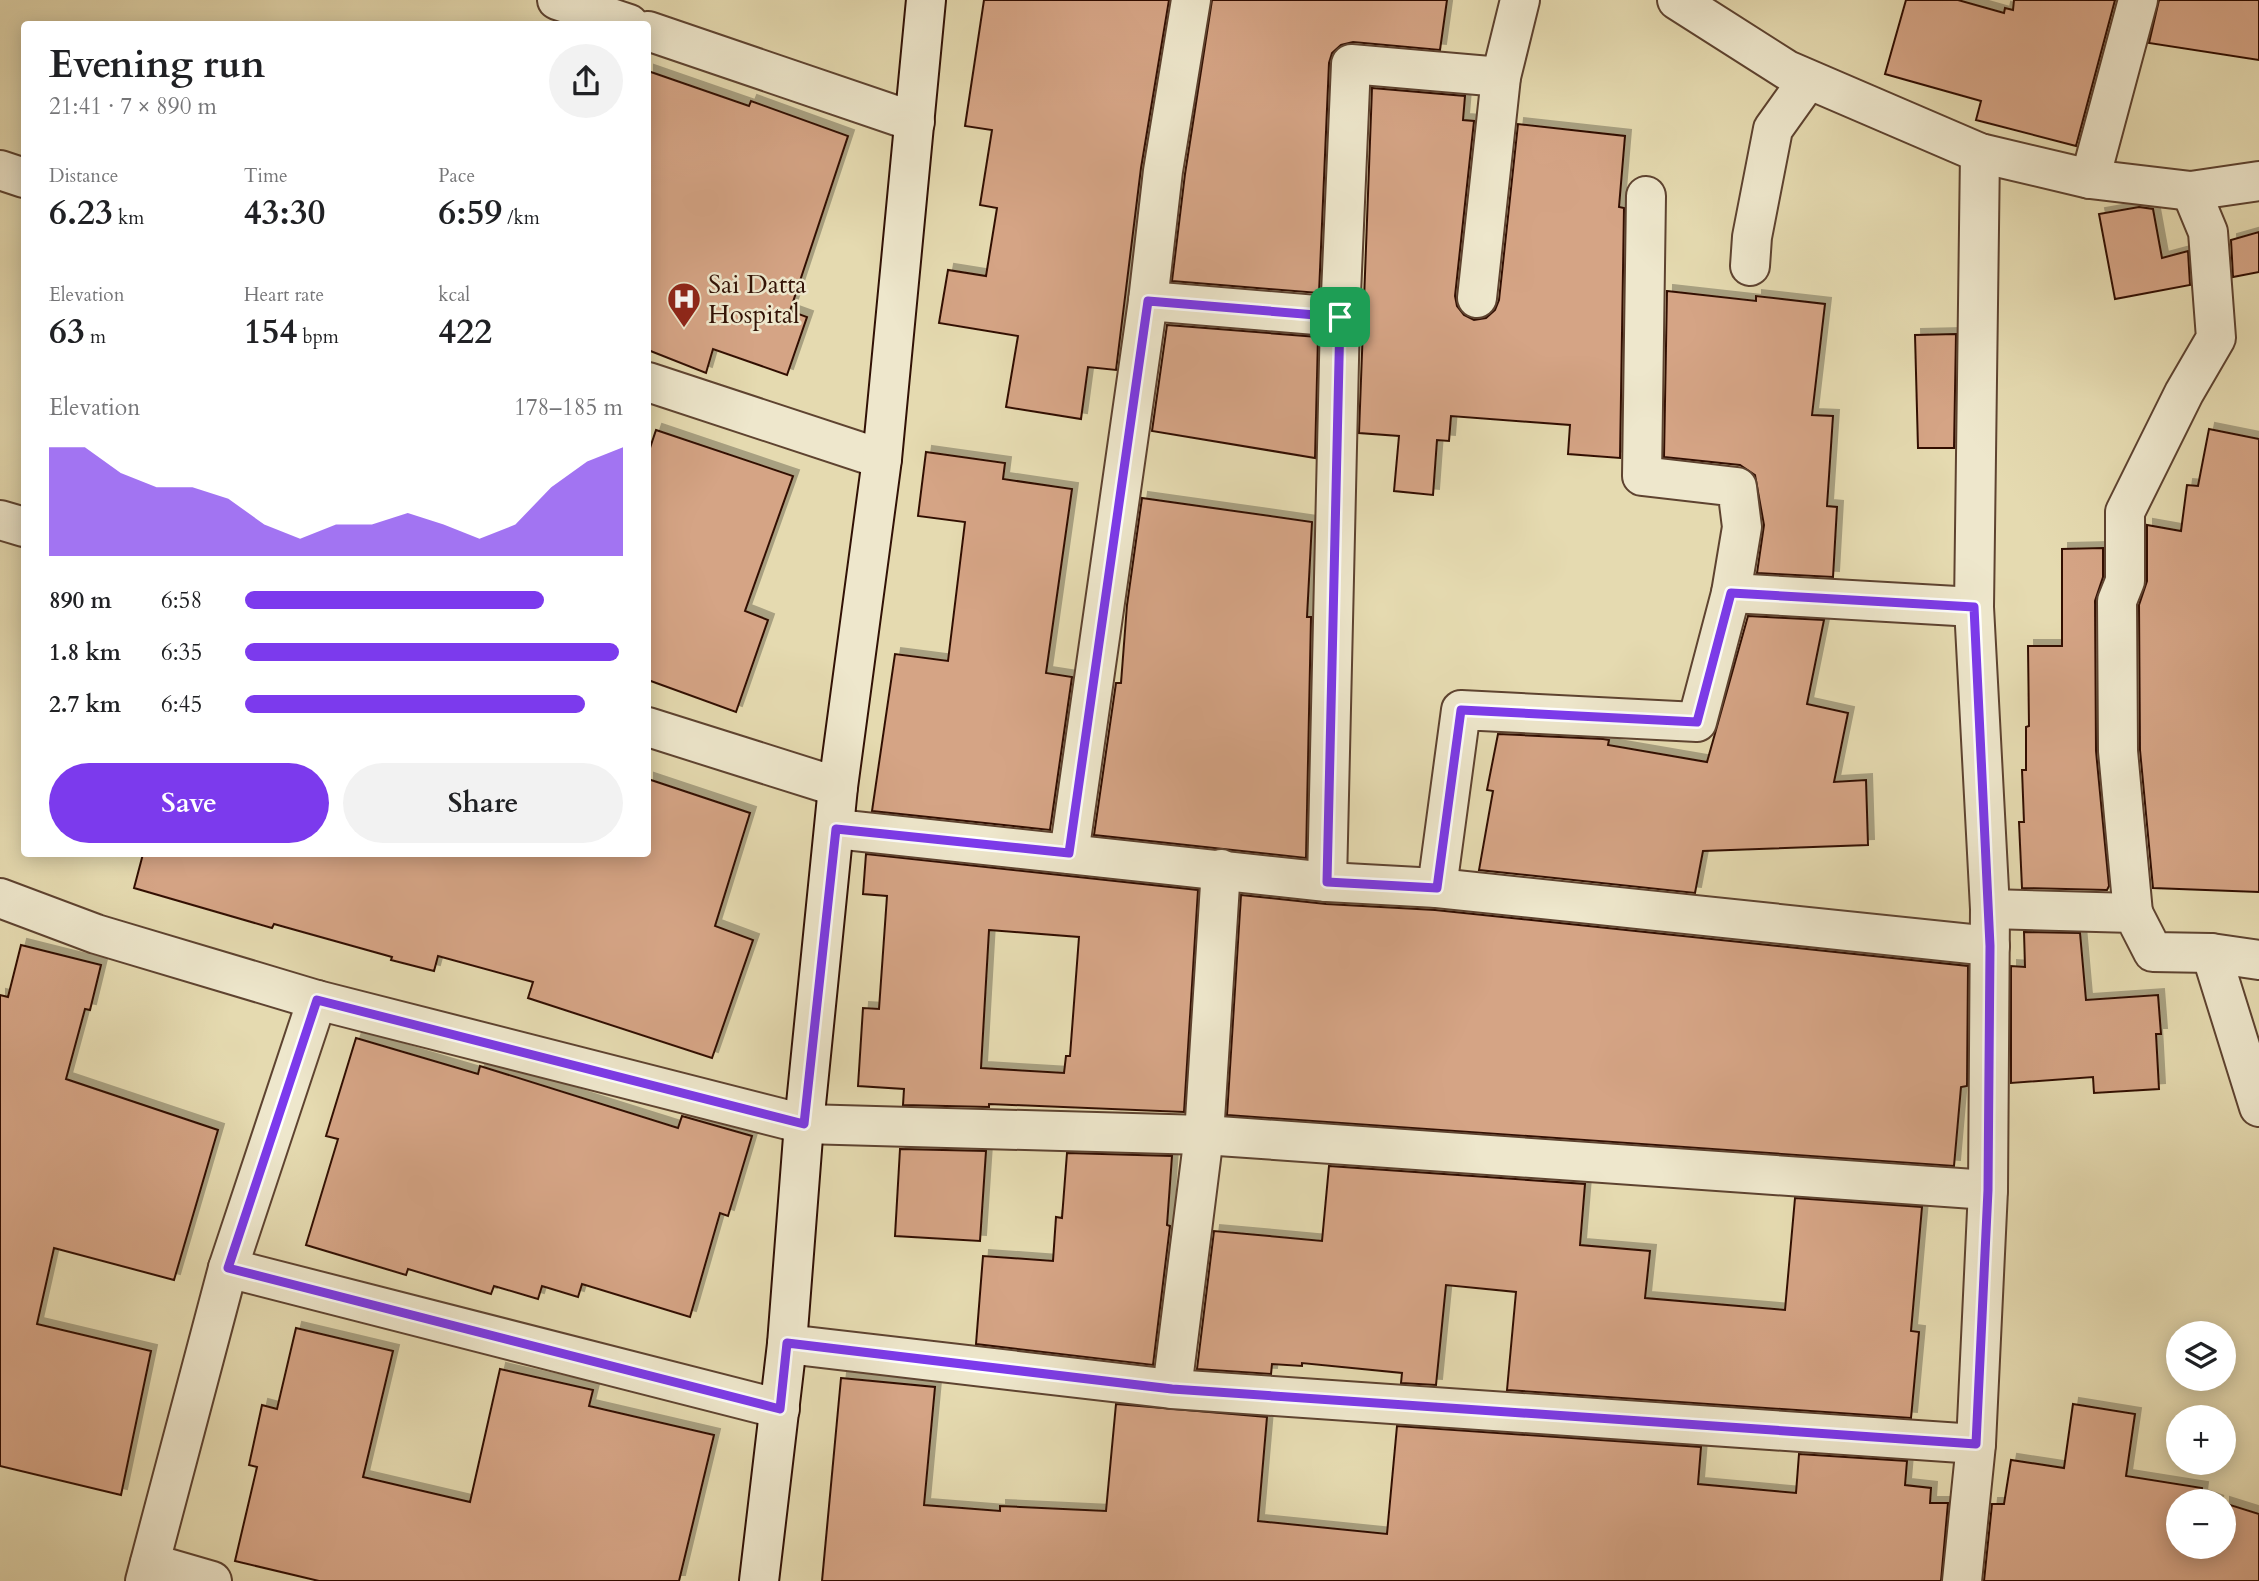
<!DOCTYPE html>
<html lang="en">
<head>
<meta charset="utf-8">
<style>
  :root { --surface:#fff; --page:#f2f2f2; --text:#202124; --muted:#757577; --accent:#7c3aed }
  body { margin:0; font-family:Cardo,serif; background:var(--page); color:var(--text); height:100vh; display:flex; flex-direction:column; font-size:26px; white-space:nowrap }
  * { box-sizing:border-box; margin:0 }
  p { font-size:23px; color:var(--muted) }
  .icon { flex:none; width:38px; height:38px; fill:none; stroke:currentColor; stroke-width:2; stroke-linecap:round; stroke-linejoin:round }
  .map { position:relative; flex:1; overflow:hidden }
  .sheet { position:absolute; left:21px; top:21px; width:630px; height:836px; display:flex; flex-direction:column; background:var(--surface); border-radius:7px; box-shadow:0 4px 18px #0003 }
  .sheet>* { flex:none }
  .controls { position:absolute; left:2166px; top:1321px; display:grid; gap:14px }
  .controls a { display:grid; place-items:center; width:70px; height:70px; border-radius:50%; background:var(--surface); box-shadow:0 4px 18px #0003; font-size:35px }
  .pin { position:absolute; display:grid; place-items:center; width:60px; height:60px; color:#fff; margin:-30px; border-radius:14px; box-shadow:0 4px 10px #0006 }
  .round { display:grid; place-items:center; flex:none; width:74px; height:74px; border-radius:37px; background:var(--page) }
  .summary { display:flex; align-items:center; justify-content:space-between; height:119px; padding:0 28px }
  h1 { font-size:38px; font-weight:800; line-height:52px }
  .stats { display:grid; grid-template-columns:repeat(3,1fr); gap:10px; height:119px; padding:7px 28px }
  .stats div { display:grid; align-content:center }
  .stats b { font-size:35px; font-weight:800 }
  .stats small { font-size:19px; font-weight:400 }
  .stats p { font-size:19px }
  .chart { height:196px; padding:14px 28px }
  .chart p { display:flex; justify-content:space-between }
  .chart svg { width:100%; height:126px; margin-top:7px; fill:var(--accent); opacity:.7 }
  .cta { display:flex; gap:14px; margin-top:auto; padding:14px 28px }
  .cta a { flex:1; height:80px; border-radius:42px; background:var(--accent); color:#fff; font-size:28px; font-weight:800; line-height:80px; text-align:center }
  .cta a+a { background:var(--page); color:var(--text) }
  ul { padding:0 28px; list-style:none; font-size:23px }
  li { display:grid; grid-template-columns:112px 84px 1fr; align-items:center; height:52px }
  li i { height:18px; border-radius:9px; background:var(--accent) }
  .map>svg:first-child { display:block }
  .building { fill:#d5a485; stroke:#311105; stroke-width:2; fill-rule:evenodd; filter:url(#shadow) }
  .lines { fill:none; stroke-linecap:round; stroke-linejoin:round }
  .street-casing { stroke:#5e4330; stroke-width:42 }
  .secondary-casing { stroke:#311105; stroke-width:42 }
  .street { stroke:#eee7cc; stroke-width:38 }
  .secondary { stroke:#eee7cc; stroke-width:38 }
  .route-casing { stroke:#fff; stroke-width:14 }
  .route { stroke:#7c3aed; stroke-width:9 }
  .labels { text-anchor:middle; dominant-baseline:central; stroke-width:5; stroke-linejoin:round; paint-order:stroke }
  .poi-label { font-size:26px; fill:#311105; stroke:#eee7cc; text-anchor:start }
</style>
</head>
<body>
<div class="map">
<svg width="2259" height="1581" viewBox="0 0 2259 1581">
  <defs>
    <filter id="shadow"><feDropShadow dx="6" dy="-6" stdDeviation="0" flood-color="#0004"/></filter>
  </defs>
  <rect width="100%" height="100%" fill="#e5dab0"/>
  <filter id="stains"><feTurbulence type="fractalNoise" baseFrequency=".00286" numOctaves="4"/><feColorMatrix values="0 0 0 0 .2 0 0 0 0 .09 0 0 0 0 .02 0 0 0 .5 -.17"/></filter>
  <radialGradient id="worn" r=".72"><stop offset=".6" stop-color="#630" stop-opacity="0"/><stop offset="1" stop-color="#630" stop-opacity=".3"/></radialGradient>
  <!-- building -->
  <g class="building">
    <path d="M 984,0 L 1169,0 L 1141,168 L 1116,370 L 1088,367 L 1081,419 L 1006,407 L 1018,336 L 939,323 L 948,270 L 986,276 L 997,208 L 980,205 L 992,130 L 965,126 Z"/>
    <path d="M 1212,0 L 1447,0 L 1440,50 L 1353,42 L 1341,45 L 1332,53 L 1329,63 L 1319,293 L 1172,281 L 1185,174 Z"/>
    <path d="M 1906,0 L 1958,0 L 2004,13 L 2005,8 L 2013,10 L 2014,0 L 2115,0 L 2076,146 L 1976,120 L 1981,101 L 1885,74 Z"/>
    <path d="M 2159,0 L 2259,0 L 2259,60 L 2149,43 Z"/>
    <path d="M 648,71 L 749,106 L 751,101 L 848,136 L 790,311 L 807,317 L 787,375 L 713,349 L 706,373 L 648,350 Z"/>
    <path d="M 1372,88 L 1465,96 L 1463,120 L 1474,121 L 1455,296 L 1457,306 L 1464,315 L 1474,320 L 1486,318 L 1495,310 L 1499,300 L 1518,124 L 1625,136 L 1619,207 L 1624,208 L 1620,458 L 1568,454 L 1570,425 L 1451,416 L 1449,441 L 1437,440 L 1433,495 L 1394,491 L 1399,436 L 1359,433 Z"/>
    <path d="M 2139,207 L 2153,209 L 2162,258 L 2188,251 L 2190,285 L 2115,299 L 2099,214 Z"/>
    <path d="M 2259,232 L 2259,272 L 2233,277 L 2231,240 Z"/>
    <path d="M 1667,291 L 1756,301 L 1756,296 L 1825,304 L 1812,415 L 1833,416 L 1827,506 L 1837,507 L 1833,577 L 1757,573 L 1764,525 L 1755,475 L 1740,465 L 1664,457 Z"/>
    <path d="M 1167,325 L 1318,337 L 1315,458 L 1152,431 Z"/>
    <path d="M 1956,334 L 1954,448 L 1918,448 L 1915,335 Z"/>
    <path d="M 2209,429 L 2259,439 L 2259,892 L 2153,888 L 2140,750 L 2139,605 L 2147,581 L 2147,525 L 2181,531 L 2187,485 L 2198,486 Z"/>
    <path d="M 656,430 L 793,476 L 745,611 L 768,620 L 736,712 L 648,680 L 648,454 Z"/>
    <path d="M 926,452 L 1005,463 L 1003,479 L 1072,489 L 1046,673 L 1072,677 L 1050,830 L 872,811 L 895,654 L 948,661 L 965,522 L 918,516 Z"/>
    <path d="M 1142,498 L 1312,522 L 1307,617 L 1311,617 L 1306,858 L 1094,835 L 1116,683 L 1121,683 L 1127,605 Z"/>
    <path d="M 2103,548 L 2103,577 L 2095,601 L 2096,751 L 2109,886 L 2107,890 L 2022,888 L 2019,822 L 2024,822 L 2022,770 L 2026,770 L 2026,727 L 2029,726 L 2028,646 L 2062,646 L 2062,549 Z"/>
    <path d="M 1748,616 L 1824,620 L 1807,704 L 1848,713 L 1834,782 L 1866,780 L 1868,845 L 1703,851 L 1695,893 L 1479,870 L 1493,791 L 1487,790 L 1498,734 L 1603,739 L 1609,740 L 1608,745 L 1707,762 Z"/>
    <path d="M 648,779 L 750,813 L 715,926 L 753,940 L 712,1058 L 528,998 L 533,982 L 438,956 L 434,971 L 391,960 L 392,957 L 274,924 L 272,928 L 134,888 L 143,854 L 648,854 Z"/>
    <path d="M 866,854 L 1198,890 L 1184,1112 L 989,1104 L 989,1107 L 903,1105 L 904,1089 L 858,1086 L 863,1008 L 879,1009 L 887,896 L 863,894 ZM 989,930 L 1079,937 L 1070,1056 L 1066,1056 L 1064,1073 L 981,1068 Z"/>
    <path d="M 1241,895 L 1326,904 L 1435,910 L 1968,966 L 1967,1086 L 1961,1087 L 1954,1166 L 1227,1115 Z"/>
    <path d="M 2024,932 L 2080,933 L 2086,1000 L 2158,995 L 2161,1034 L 2156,1034 L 2159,1089 L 2094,1093 L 2093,1077 L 2011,1083 L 2011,966 L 2025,967 Z"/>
    <path d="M 21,945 L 101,965 L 90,1010 L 85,1009 L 66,1079 L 218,1130 L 174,1280 L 54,1248 L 37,1324 L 151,1351 L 121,1495 L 0,1466 L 0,995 L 8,997 Z"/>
    <path d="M 356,1038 L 478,1074 L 480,1066 L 678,1128 L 682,1116 L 752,1136 L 728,1216 L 720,1213 L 690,1317 L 582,1284 L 578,1297 L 542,1286 L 538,1299 L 494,1286 L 491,1294 L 408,1269 L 406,1275 L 306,1245 L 338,1139 L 326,1136 Z"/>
    <path d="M 900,1149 L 986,1151 L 980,1241 L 895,1236 Z"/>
    <path d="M 1067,1153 L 1172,1156 L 1167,1225 L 1170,1226 L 1153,1365 L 976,1344 L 983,1256 L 1053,1261 L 1056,1217 L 1062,1218 Z"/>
    <path d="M 1329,1166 L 1585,1184 L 1580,1245 L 1650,1251 L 1645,1298 L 1785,1310 L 1795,1198 L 1922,1207 L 1911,1331 L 1919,1332 L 1911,1418 L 1507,1390 L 1516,1292 L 1446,1285 L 1436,1385 L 1401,1383 L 1402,1373 L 1302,1363 L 1302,1366 L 1272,1364 L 1271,1374 L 1197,1369 L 1214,1231 L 1322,1241 Z"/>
    <path d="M 296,1328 L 393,1351 L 363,1477 L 470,1502 L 500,1369 L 593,1390 L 589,1406 L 714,1435 L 679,1581 L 319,1581 L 235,1561 L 257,1467 L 249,1465 L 262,1405 L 277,1409 Z"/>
    <path d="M 841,1378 L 935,1387 L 924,1505 L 1000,1511 L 1000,1506 L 1106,1511 L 1116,1404 L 1267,1417 L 1258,1521 L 1387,1534 L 1397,1426 L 1701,1447 L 1698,1484 L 1796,1493 L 1799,1454 L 1907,1461 L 1905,1485 L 1931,1488 L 1930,1503 L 1948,1503 L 1941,1581 L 822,1581 Z"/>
    <path d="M 2073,1404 L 2135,1414 L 2126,1476 L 2202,1488 L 2201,1496 L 2218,1502 L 2179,1502 L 2179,1547 L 2224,1547 L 2224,1503 L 2259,1514 L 2259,1581 L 1984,1581 L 1992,1504 L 2004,1504 L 2011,1460 L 2064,1468 Z"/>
  </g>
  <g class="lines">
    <!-- street casing -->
    <g class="street-casing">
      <g id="street">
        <path d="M 557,0 L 629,24"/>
        <path d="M 1677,0 L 1787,70 L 1980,153 L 2090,179 L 2191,191 L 2259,181"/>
        <path d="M 648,31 L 915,122"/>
        <path d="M 0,170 L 24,178"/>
        <path d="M 2090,179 L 2138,0"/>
        <path d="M 1750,266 L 1752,237 L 1773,129 L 1808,80"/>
        <path d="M 1477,298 L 1501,77 L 1520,0"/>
        <path d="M 1148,301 L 1340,317"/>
        <path d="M 648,382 L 882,459"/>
        <path d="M 0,520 L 24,527"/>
        <path d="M 1731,593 L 1974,607"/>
        <path d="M 648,727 L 838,787"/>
        <path d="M 836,829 L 1327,882 L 1437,888 L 1990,946"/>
        <path d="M 1069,854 L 1148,301 L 1163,171 L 1191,0"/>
        <path d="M 1327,882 L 1340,317 L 1351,64 L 1501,77"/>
        <path d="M 1437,888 L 1461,710 L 1697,722 L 1731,593 L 1742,527 L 1737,487 L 1642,476 L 1646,196"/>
        <path d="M 0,898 L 96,934 L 317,1000 L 804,1124 L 1204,1135 L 1988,1190"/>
        <path d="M 1990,909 L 2133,913 L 2153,952 L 2211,953 L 2259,960"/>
        <path d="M 2133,913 L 2118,751 L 2117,601 L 2125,581 L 2125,512 L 2184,393 L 2216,338 L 2208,232 L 2191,191"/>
        <path d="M 2211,953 L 2259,1107"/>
        <path d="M 228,1268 L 780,1409"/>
        <path d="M 787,1344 L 1172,1389 L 1976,1444"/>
        <path d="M 1172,1389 L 1204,1135 L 1221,869"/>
        <path d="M 150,1563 L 212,1581"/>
        <path d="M 145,1581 L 228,1268 L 317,1000"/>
        <path d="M 1962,1581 L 1976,1444 L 1988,1190 L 1990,909 L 1974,607 L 1980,153"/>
      </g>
    </g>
    <!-- secondary casing -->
    <g class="secondary-casing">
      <path id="secondary" d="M 759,1581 L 787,1344 L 804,1124 L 838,787 L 882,459 L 926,0"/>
    </g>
    <!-- street -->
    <use href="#street" class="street"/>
    <!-- secondary -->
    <use href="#secondary" class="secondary"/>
  </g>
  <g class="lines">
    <!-- route casing -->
    <g class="route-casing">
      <path id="route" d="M 1148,301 L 1340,317 L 1327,882 L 1437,888 L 1461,710 L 1697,722 L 1731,593 L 1974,607 L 1990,946 L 1988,1190 L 1976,1444 L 1172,1389 L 787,1343 L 780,1409 L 228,1268 L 317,1000 L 804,1124 L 836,829 L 1069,853 Z"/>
    </g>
    <!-- route -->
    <use href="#route" class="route"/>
  </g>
  <!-- icons -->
  <defs>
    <g id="hospital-pin" transform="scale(1.75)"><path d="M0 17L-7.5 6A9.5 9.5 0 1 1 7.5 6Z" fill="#8f2418" stroke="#eee7cc"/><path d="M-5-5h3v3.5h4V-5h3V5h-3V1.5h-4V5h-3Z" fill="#fff"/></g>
  </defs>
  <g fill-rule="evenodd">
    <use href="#hospital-pin" x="684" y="299"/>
  </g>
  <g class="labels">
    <!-- poi labels -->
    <g class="poi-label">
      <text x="708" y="284">Sai Datta<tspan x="708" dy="30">Hospital</tspan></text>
    </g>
  </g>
  <rect width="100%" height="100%" filter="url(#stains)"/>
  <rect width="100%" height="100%" fill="url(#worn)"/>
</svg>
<div class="controls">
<a><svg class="icon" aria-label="layers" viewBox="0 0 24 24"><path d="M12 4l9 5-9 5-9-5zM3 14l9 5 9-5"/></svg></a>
<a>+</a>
<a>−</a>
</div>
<div class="pin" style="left:1340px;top:317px;background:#1e9e55"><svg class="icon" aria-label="arrive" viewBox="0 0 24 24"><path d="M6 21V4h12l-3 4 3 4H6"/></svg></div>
<section class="sheet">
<div class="summary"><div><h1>Evening run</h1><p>21:41 · 7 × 890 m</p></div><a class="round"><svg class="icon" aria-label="share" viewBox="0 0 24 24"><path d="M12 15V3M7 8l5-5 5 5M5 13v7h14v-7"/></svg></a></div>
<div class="stats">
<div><p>Distance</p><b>6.23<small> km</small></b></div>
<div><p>Time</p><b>43:30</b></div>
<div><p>Pace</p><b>6:59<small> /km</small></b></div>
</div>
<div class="stats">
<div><p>Elevation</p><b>63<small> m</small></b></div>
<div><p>Heart rate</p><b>154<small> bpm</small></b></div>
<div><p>kcal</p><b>422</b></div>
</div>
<div class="chart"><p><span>Elevation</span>178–185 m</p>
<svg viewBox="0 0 160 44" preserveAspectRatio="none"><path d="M0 44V6L10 6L20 15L30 20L40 20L50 24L60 33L70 38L80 33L90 33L100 29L110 33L120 38L130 33L140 20L150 11L160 6V44z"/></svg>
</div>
<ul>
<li><b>890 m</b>6:58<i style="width:79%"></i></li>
<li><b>1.8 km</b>6:35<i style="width:99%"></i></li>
<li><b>2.7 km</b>6:45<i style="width:90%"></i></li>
</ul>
<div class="cta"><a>Save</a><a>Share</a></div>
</section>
</div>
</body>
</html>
